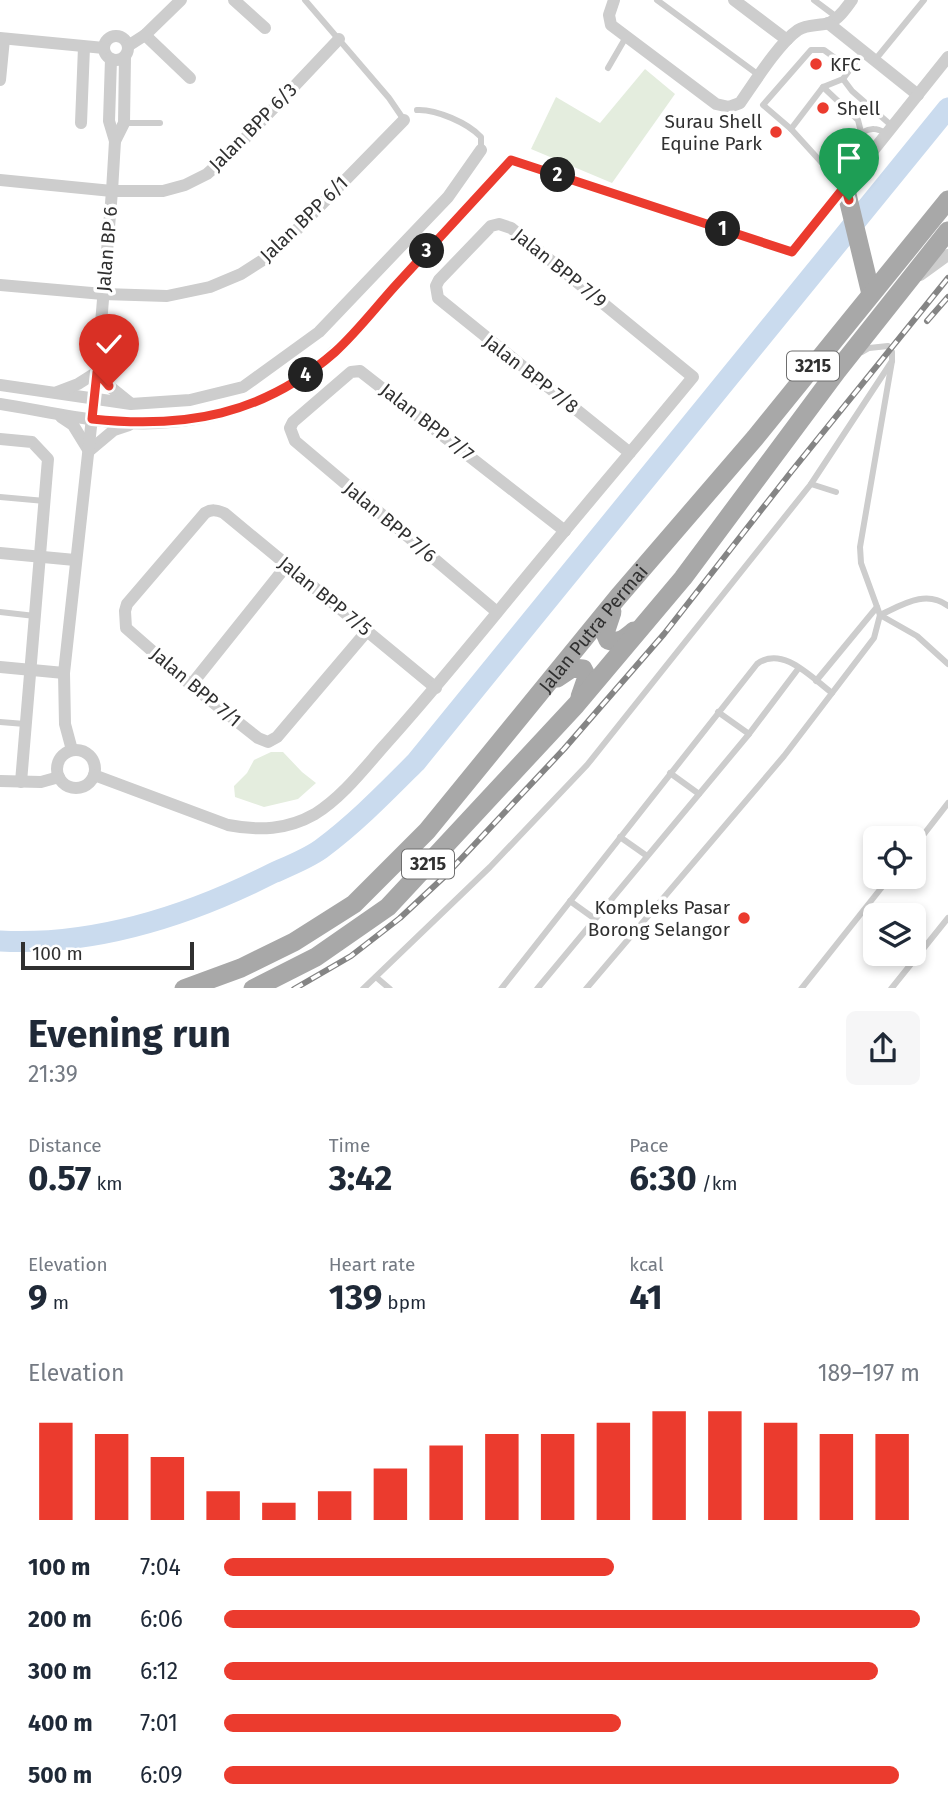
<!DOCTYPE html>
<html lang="en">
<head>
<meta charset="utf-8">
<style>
  :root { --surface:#fff; --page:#f6f6f7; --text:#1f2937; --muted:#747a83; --accent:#eb3b2e }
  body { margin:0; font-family:"Fira Sans",sans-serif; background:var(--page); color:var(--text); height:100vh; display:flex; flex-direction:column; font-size:26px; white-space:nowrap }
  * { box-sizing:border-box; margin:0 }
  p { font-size:23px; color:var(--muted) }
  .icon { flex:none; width:38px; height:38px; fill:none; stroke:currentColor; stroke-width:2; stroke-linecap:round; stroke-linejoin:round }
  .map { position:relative; height:988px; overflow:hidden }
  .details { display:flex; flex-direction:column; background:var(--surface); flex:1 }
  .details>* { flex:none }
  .fabs { position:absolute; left:863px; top:826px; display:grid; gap:14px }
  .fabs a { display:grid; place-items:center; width:63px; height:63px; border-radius:10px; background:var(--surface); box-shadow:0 4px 10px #0003; font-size:35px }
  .scale { position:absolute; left:21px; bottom:18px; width:173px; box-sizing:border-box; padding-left:7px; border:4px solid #303030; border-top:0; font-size:19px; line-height:24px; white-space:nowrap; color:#303030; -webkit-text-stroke:5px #fff; paint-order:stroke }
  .pin { position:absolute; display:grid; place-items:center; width:60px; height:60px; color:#fff; margin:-72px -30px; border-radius:50% 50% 50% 0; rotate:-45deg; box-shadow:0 0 7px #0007 }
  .pin .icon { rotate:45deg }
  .km { position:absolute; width:35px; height:35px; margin:-18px; border-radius:50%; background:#222; color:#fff; font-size:19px; line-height:35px; text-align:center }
  .round { display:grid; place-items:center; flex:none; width:74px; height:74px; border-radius:10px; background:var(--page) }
  .headline { display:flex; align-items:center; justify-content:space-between; height:119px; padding:0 28px }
  h1 { font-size:38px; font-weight:700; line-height:52px }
  .metrics { display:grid; grid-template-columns:repeat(3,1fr); gap:10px; height:119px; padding:7px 28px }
  .metrics div { display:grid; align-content:center }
  .metrics b { font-size:35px; font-weight:700 }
  .metrics small { font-size:19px; font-weight:400 }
  .metrics p { font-size:19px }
  .chart { height:196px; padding:14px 28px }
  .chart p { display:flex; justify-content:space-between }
  .chart svg { width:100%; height:126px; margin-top:7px; stroke:var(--accent); stroke-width:6 }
  ul { padding:0 28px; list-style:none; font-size:23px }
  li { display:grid; grid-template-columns:112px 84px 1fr; align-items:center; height:52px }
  li i { height:18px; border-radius:9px; background:var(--accent) }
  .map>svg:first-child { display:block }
  .green { fill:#e4edde }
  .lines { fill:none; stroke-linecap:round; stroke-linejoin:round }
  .river { stroke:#cadbee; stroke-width:21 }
  .lane { stroke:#cdcdcd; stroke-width:6 }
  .street { stroke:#cdcdcd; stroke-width:12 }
  .primary { stroke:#a8a8a8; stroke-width:19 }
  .rail-casing { stroke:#858585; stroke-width:6 }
  .rail { stroke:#fff; stroke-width:3.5; stroke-dasharray:10; stroke-linecap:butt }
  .route-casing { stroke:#fff; stroke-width:14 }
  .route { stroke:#eb3b2e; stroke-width:9 }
  .poi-dot { fill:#eb3b2e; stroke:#fff; stroke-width:2.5 }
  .labels { text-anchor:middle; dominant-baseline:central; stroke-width:7; stroke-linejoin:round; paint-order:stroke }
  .shield { fill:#fff; stroke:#6e6e6e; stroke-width:2 }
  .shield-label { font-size:18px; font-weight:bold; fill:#303030 }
  .poi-label { font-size:19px; fill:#303030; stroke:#fff; text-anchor:start }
  .street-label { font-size:19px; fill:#303030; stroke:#fff }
</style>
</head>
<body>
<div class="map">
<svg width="948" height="989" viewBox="0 0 948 989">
  <rect width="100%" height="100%" fill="#fff"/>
  <!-- green -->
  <g class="green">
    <path d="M 645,69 L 675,94 L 612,183 L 531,149 L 556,97 L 600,123 Z"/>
    <path d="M 271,752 L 283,752 L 302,772 L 316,783 L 298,799 L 264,807 L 235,797 L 234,786 L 247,773 L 254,760 Z"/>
  </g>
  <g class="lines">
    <!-- river -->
    <path class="river" d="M 0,941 C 94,946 190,915 273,873 C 289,866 307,859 321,849 C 356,823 385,793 416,762 L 948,108"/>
    <!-- lane -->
    <g class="lane">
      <path d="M 305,0 L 389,98 L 404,120"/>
      <path d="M 657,0 L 760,76"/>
      <path d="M 814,0 L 838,18"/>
      <path d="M 875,60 L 924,0"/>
      <path d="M 608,68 L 626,37"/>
      <path d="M 843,79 L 852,91 L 892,126"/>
      <path d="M 823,87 L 858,120 L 861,132"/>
      <path d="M 417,110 C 436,109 468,123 481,137 L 481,150"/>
      <path d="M 123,123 L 160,123"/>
      <path d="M 791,129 L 823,87 L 843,79 L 862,53"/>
      <path d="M 840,160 L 822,163 L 791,129 L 763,105 L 811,50 L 824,50 L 850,69"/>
      <path d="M 849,181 L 842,173 L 839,167 C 841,153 859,128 874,129 C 878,129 882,131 886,133"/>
      <path d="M 811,484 L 836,492"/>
      <path d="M 0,497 L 45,501"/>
      <path d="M 0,612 L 35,616"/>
      <path d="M 880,615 L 917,636 L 948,664"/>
      <path d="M 880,615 C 902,605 926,589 948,606"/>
      <path d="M 816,681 L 877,607"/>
      <path d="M 718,712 L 749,734"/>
      <path d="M 0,722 L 25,724"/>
      <path d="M 670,773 L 699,794"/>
      <path d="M 620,837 L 647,856"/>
      <path d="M 914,847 L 948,803"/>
      <path d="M 570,901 L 595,919"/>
      <path d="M 376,977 L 390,989"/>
      <path d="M 363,989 L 490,867 L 587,765 L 811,484 L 892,361"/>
      <path d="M 501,989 L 757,664 C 782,645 811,677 832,693"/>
      <path d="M 537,989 L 749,734 L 798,669"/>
      <path d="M 586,989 L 784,756 L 874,638 L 880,615 L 861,563 L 860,547 L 892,361 L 892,352 L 888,346 L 869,348 L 862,352"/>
      <path d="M 801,989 L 890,877"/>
      <path d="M 891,989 L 948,918"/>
    </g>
    <!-- street -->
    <g class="street">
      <path d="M 234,0 L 265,28"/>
      <path d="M 614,0 L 609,15 L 611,25 L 716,104 L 729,107 L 740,103 C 754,83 779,43 798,30 C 807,24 819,26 829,23 C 839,19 846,8 852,0"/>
      <path d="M 734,0 L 787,40"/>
      <path d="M 828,23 L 918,95"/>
      <path d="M 145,35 L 190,78"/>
      <circle cx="116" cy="48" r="12"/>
      <path d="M 0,38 L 104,48"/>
      <path d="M 128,46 L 145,35 L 181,0"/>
      <path d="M 0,80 L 4,39"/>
      <path d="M 81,123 L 84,47"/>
      <path d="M 115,141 L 124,123 L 125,56"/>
      <path d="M 0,180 L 112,191 L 163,191 L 185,185 L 207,174 L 234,150 L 339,39"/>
      <path d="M 920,275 L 948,255"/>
      <path d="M 0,285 L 103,294 L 167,296 L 210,287 L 241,274 L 274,253 L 404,120"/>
      <path d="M 97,372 L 109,386 L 130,403"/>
      <path d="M 0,385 L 131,404 L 190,400 L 243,387 L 319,332 L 448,197 L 481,150"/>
      <path d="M 57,392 L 78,384 L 97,372"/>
      <path d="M 0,404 C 52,412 105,426 158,423 C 224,420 286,396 335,351 C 359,331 379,304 400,281 C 437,241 474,200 511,160 L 792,252 L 948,57"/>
      <path d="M 61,417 L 73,425 L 89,451"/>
      <path d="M 0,439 L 32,442 L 48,459 L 21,782"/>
      <path d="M 89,451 L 114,430 L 129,425"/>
      <path d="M 0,553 L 75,560"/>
      <path d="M 497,612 L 295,441 L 290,428 L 293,422 L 351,372 L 360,371 L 565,531"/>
      <path d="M 367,631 L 277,737 L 268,742 L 258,738 L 191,685 L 126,628 L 125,611 L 127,604 L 205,513 C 212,509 216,510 224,513 L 436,688"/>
      <path d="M 0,667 L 64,673"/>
      <path d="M 191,685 L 287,565"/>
      <path d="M 72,750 L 65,724 L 64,673 L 97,372 L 112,191 L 115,141 L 109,121 L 111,59"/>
      <circle cx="76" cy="769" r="19"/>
      <path d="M 94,775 L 228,825 C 259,831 287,830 315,814 C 342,797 362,771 383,747 C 422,704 459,659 496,614 C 561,534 628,456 693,377 L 511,228 L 499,224 L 491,226 L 439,280 L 436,286 L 438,298 L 630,453"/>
      <path d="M 0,781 L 41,782 L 59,777"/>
    </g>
    <!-- primary -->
    <g class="primary">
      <path d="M 845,186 L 871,294"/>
      <path d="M 612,612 L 605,633 L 608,640 C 619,644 626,638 634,631"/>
      <path d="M 557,678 L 572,668 L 583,669 L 587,677 L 580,697"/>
      <path id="s1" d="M 184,989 L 241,968 L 294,942 L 354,904 L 427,831 L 618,597 L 755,438 L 948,200"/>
      <path d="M 253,989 L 316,957 L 388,907 L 576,705 L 683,578 L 837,371 L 948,231"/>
    </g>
    <!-- rail casing -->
    <g class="rail-casing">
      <g id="rail">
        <path d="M 927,321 L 948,297"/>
        <path d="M 294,989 L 351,956 L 400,918 L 444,877 L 564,749 L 664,634 L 791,472 L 948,278"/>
      </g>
    </g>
    <!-- rail -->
    <use href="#rail" class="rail"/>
  </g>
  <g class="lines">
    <!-- route casing -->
    <g class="route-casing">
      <path id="route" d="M 109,386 L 97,372 L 92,419 C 185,429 263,415 335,352 C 357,332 376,307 396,285 C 434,244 472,202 511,160 L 792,252 L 845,186 L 849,200"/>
    </g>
    <!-- route -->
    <use href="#route" class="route"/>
  </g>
  <!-- markers -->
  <g class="poi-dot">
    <circle cx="816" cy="64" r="7"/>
    <circle cx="823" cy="108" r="7"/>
    <circle cx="776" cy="132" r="7"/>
    <circle cx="744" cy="918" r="7"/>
  </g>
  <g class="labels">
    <!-- shield labels -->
    <g class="shield">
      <rect x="787" y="351.5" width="52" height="29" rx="5"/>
      <rect x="402" y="849.5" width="52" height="29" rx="5"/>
    </g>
    <g class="shield-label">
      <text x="813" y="366">3215</text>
      <text x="428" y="864">3215</text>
    </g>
    <!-- poi labels -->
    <g class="poi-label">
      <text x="830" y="64">KFC</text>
      <text x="837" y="108">Shell</text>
      <text x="762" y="121" text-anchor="end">Surau Shell<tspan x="762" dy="22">Equine Park</tspan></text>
      <text x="730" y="907" text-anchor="end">Kompleks Pasar<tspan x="730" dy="22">Borong Selangor</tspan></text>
    </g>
    <!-- street labels -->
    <g class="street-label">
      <text transform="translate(253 127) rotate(-45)">Jalan BPP 6/3</text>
      <text transform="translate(304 219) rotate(-44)">Jalan BPP 6/1</text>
      <text transform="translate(107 249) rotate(-85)">Jalan BP 6</text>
      <text transform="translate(560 268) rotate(39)">Jalan BPP 7/9</text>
      <text transform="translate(531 374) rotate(38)">Jalan BPP 7/8</text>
      <text transform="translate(427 422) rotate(38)">Jalan BPP 7/7</text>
      <text transform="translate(390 522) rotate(40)">Jalan BPP 7/6</text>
      <text transform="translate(325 596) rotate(39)">Jalan BPP 7/5</text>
      <text stroke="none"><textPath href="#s1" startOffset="556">Jalan Putra Permai</textPath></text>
      <text transform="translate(196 687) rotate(40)">Jalan BPP 7/1</text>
    </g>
  </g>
</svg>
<div class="fabs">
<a><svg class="icon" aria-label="locate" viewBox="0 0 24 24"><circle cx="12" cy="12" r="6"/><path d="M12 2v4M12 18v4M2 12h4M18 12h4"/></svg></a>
<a><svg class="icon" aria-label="layers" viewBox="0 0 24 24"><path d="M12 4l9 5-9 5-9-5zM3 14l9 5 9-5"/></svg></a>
</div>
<div class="scale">100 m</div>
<div class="pin" style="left:849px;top:200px;background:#1e9e55"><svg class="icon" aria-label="arrive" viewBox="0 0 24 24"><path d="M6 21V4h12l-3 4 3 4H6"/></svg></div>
<div class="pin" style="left:109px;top:386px;background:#d93025"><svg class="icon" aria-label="check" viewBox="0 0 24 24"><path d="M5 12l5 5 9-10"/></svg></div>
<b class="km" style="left:723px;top:229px">1</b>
<b class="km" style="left:558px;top:175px">2</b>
<b class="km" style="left:427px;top:251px">3</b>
<b class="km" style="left:306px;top:375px">4</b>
</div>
<section class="details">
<div class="headline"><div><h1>Evening run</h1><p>21:39</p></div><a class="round"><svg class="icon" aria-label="share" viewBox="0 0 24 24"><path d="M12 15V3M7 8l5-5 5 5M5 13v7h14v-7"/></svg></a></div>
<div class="metrics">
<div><p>Distance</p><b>0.57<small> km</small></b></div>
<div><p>Time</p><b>3:42</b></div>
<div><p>Pace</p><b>6:30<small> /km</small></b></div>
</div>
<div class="metrics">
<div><p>Elevation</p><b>9<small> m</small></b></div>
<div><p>Heart rate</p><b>139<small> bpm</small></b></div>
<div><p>kcal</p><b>41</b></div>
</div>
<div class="chart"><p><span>Elevation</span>189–197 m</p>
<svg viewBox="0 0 160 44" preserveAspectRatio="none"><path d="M5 44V10M15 44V14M25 44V22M35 44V34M45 44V38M55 44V34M65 44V26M75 44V18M85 44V14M95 44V14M105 44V10M115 44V6M125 44V6M135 44V10M145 44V14M155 44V14"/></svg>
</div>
<ul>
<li><b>100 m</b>7:04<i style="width:56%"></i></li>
<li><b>200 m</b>6:06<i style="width:100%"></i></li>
<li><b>300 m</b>6:12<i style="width:94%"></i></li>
<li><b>400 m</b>7:01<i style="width:57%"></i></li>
<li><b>500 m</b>6:09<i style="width:97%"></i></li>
</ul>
</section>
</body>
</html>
